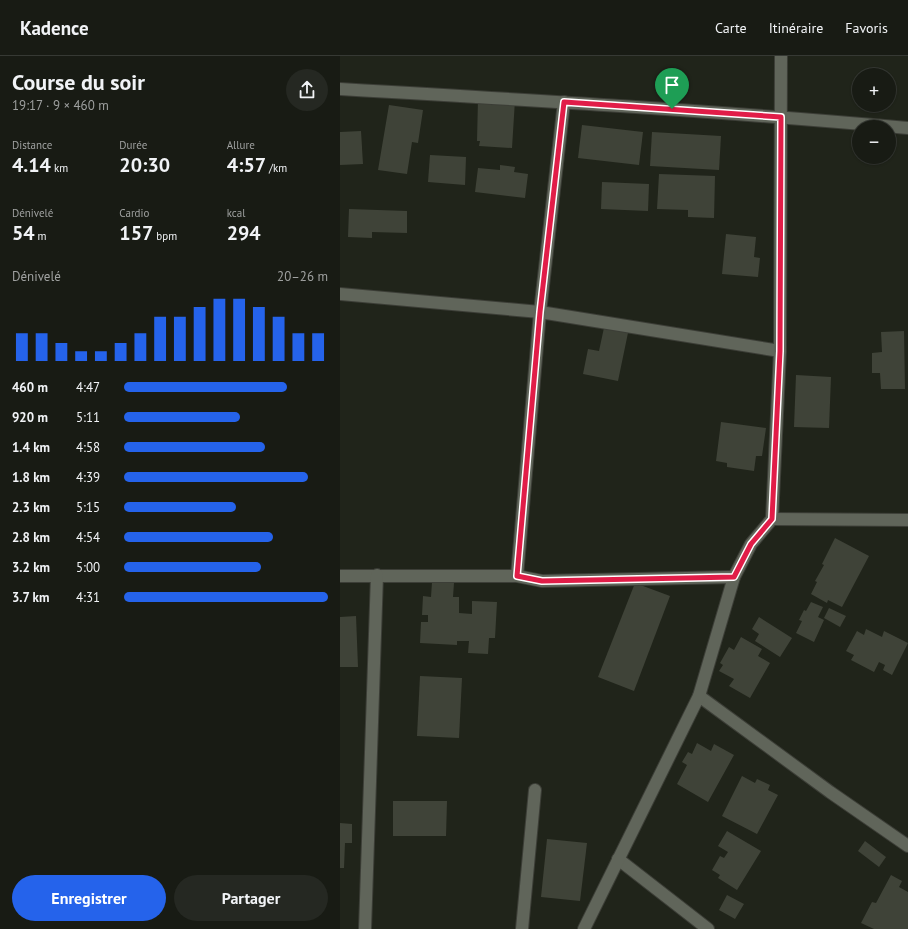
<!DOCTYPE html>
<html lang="fr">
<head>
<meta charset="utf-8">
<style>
  :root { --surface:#181b14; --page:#252822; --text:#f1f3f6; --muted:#9fa1a0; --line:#363934; --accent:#2563eb }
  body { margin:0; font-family:"PT Sans",sans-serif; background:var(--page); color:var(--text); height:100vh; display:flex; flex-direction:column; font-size:15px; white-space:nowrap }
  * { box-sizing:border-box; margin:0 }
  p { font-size:13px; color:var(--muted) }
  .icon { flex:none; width:22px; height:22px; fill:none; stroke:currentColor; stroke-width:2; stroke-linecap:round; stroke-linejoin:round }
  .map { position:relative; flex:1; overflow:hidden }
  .sheet { display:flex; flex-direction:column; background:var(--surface); width:340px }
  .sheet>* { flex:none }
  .controls { position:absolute; left:512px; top:12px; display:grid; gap:8px }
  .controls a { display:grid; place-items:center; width:44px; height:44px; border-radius:50%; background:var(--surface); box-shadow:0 1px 3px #0004,0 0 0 1px var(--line); font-size:20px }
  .pin { position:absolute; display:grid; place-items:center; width:34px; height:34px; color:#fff; margin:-41px -17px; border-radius:50% 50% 50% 0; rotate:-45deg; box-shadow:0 0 4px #0007 }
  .pin .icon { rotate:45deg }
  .round { display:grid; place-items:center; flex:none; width:42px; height:42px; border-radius:21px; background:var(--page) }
  .overview { display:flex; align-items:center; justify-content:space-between; height:68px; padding:0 12px }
  h1 { font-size:22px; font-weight:700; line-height:30px }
  .metrics { display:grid; grid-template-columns:repeat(3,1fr); gap:6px; height:68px; padding:4px 12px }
  .metrics div { display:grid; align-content:center }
  .metrics b { font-size:20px; font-weight:700 }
  .metrics small { font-size:11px; font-weight:400 }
  .metrics p { font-size:11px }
  .chart { height:112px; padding:8px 12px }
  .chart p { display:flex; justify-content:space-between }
  .chart svg { width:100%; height:72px; margin-top:4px; stroke:var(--accent); stroke-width:6 }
  .primary-button { display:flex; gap:8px; margin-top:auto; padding:8px 12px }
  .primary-button a { flex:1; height:46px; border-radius:24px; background:var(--accent); color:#fff; font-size:16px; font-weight:700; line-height:46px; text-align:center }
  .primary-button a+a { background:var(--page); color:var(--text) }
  ul { padding:0 12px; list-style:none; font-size:13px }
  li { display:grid; grid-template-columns:64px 48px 1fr; align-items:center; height:30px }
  li i { height:10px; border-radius:5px; background:var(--accent) }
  header { display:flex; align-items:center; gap:24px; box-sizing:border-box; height:56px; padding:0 20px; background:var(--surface); border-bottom:1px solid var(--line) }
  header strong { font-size:19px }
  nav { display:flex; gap:22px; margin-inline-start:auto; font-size:14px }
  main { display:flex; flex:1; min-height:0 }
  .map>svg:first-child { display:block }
  .building { fill:#3f4338 }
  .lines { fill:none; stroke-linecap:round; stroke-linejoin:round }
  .minor-casing { stroke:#3c3e37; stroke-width:14 }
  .minor { stroke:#60655a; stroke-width:12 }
  .route-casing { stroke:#fff; stroke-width:8 }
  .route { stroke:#e11d48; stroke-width:5 }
</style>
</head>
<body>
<header>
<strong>Kadence</strong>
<nav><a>Carte</a><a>Itinéraire</a><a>Favoris</a></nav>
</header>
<main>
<section class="sheet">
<div class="overview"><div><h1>Course du soir</h1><p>19:17 · 9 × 460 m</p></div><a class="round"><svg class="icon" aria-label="share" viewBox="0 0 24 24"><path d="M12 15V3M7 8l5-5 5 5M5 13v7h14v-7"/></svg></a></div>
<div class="metrics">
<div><p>Distance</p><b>4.14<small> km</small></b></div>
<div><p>Durée</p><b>20:30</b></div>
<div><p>Allure</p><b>4:57<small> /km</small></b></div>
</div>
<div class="metrics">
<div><p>Dénivelé</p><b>54<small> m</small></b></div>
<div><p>Cardio</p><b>157<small> bpm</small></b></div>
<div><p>kcal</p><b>294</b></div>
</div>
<div class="chart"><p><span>Dénivelé</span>20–26 m</p>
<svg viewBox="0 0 160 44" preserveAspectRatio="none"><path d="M5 44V27M15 44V27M25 44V33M35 44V38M45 44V38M55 44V33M65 44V27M75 44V17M85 44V17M95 44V11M105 44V6M115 44V6M125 44V11M135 44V17M145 44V27M155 44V27"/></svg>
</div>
<ul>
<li><b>460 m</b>4:47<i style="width:80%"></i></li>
<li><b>920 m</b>5:11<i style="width:57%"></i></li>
<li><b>1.4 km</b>4:58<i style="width:69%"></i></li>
<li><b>1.8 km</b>4:39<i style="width:90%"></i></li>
<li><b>2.3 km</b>5:15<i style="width:55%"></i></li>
<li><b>2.8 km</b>4:54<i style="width:73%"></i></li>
<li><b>3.2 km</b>5:00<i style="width:67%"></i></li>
<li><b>3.7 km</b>4:31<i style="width:100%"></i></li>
</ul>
<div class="primary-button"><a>Enregistrer</a><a>Partager</a></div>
</section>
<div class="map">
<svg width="568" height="873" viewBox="0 0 568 873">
  <rect width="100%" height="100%" fill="#20241a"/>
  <!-- building -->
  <g class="building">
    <path d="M 138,43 L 175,44 L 172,92 L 139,90 L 140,85 L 137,85 Z"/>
    <path d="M 49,49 L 83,54 L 78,87 L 72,86 L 67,118 L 38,114 Z"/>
    <path d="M 242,69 L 303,76 L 299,109 L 238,102 Z"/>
    <path d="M 21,75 L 23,108 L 0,109 L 0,76 Z"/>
    <path d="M 312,76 L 381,80 L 379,114 L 310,110 Z"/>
    <path d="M 90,99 L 126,101 L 125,129 L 88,126 Z"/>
    <path d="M 160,109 L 175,111 L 174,116 L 188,118 L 185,142 L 135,136 L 138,112 L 160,114 Z"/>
    <path d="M 319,118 L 375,120 L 374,162 L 348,161 L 348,154 L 317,153 Z"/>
    <path d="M 262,126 L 309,128 L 308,155 L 261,153 Z"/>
    <path d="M 9,153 L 67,155 L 67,177 L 32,176 L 32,182 L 8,181 Z"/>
    <path d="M 386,178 L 416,181 L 414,201 L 420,202 L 418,221 L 382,218 Z"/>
    <path d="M 265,267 L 289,272 L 278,325 L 243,318 L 248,293 L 259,295 Z"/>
    <path d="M 564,275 L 565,333 L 541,333 L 540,317 L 532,317 L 532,297 L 542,296 L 541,276 Z"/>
    <path d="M 456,319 L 491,321 L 489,372 L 454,371 Z"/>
    <path d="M 381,366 L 426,372 L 422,400 L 416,400 L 414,415 L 387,411 L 387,407 L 376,405 Z"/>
    <path d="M 495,482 L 529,500 L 502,551 L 488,544 L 487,547 L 471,538 L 477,526 L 475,525 L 484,509 L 482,508 Z"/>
    <path d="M 92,526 L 114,527 L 113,541 L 119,541 L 119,557 L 132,558 L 132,545 L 157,546 L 155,582 L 149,582 L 148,598 L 128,597 L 129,585 L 117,585 L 117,589 L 80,587 L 81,566 L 88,566 L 88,559 L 82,559 L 83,540 L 91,541 Z"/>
    <path d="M 295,527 L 330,540 L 294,635 L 258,621 Z"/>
    <path d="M 471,546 L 483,551 L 478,561 L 484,564 L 474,586 L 456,577 L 462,565 L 459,564 L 464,554 L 466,555 Z"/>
    <path d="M 489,552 L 506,560 L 500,571 L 484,562 Z"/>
    <path d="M 16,560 L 18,611 L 0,611 L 0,561 Z"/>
    <path d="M 419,561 L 452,582 L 440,601 L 415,585 L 419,578 L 412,573 Z"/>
    <path d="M 526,573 L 542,581 L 544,575 L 568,587 L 552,619 L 543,614 L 545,609 L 539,606 L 534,616 L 511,604 L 514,599 L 506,595 L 517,575 L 524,579 Z"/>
    <path d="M 401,581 L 422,593 L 418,600 L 430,607 L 410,642 L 389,630 L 394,623 L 379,615 L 383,609 L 380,607 L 389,591 L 394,594 Z"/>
    <path d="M 80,620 L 122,622 L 119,682 L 77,680 Z"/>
    <path d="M 357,687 L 371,695 L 374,688 L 394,699 L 368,746 L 337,728 L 347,709 L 342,706 L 348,696 L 352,698 Z"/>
    <path d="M 402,720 L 415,727 L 417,723 L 430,729 L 428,734 L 438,739 L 417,778 L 382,760 Z"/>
    <path d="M 53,745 L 107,745 L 106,780 L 53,780 Z"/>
    <path d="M 0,767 L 12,768 L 12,787 L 5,787 L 4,812 L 0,812 Z"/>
    <path d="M 387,775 L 421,795 L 397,834 L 378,822 L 380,819 L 372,814 L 380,800 L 384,802 L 388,796 L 378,790 Z"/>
    <path d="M 207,783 L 247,787 L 240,845 L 201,841 Z"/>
    <path d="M 525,785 L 546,801 L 539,811 L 518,795 Z"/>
    <path d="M 551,819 L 562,825 L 559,831 L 568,836 L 568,873 L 534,873 L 521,867 L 532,846 L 536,847 Z"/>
    <path d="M 387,839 L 404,848 L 395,863 L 379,854 Z"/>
  </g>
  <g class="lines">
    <!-- minor casing -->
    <g class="minor-casing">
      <g id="minor">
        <path d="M 0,33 C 190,44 379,55 568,72"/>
        <path d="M 0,238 L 200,256 L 440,295"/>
        <path d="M 432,463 L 568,464"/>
        <path d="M 0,520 L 177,520 L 202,525 L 394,521"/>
        <path d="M 177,520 L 200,256 L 224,46"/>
        <path d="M 359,640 L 490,736 L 568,790"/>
        <path d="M 278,803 L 368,873"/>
        <path d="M 25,873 L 37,519"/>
        <path d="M 182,873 L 195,734"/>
        <path d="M 244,873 L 359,640 L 394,521 L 411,488 L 432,463 L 440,295 L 441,0"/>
      </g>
    </g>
    <!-- minor -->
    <use href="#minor" class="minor"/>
  </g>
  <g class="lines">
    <!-- route casing -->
    <g class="route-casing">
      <path id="route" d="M 224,46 L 441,61 L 440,295 L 432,463 L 411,488 L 394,521 L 202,525 L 177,520 L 200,256 Z"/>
    </g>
    <!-- route -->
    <use href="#route" class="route"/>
  </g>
</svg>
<div class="controls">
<a>+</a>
<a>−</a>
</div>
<div class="pin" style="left:332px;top:53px;background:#1e9e55"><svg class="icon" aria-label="arrive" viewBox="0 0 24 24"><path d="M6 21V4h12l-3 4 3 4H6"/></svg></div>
</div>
</main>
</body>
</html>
